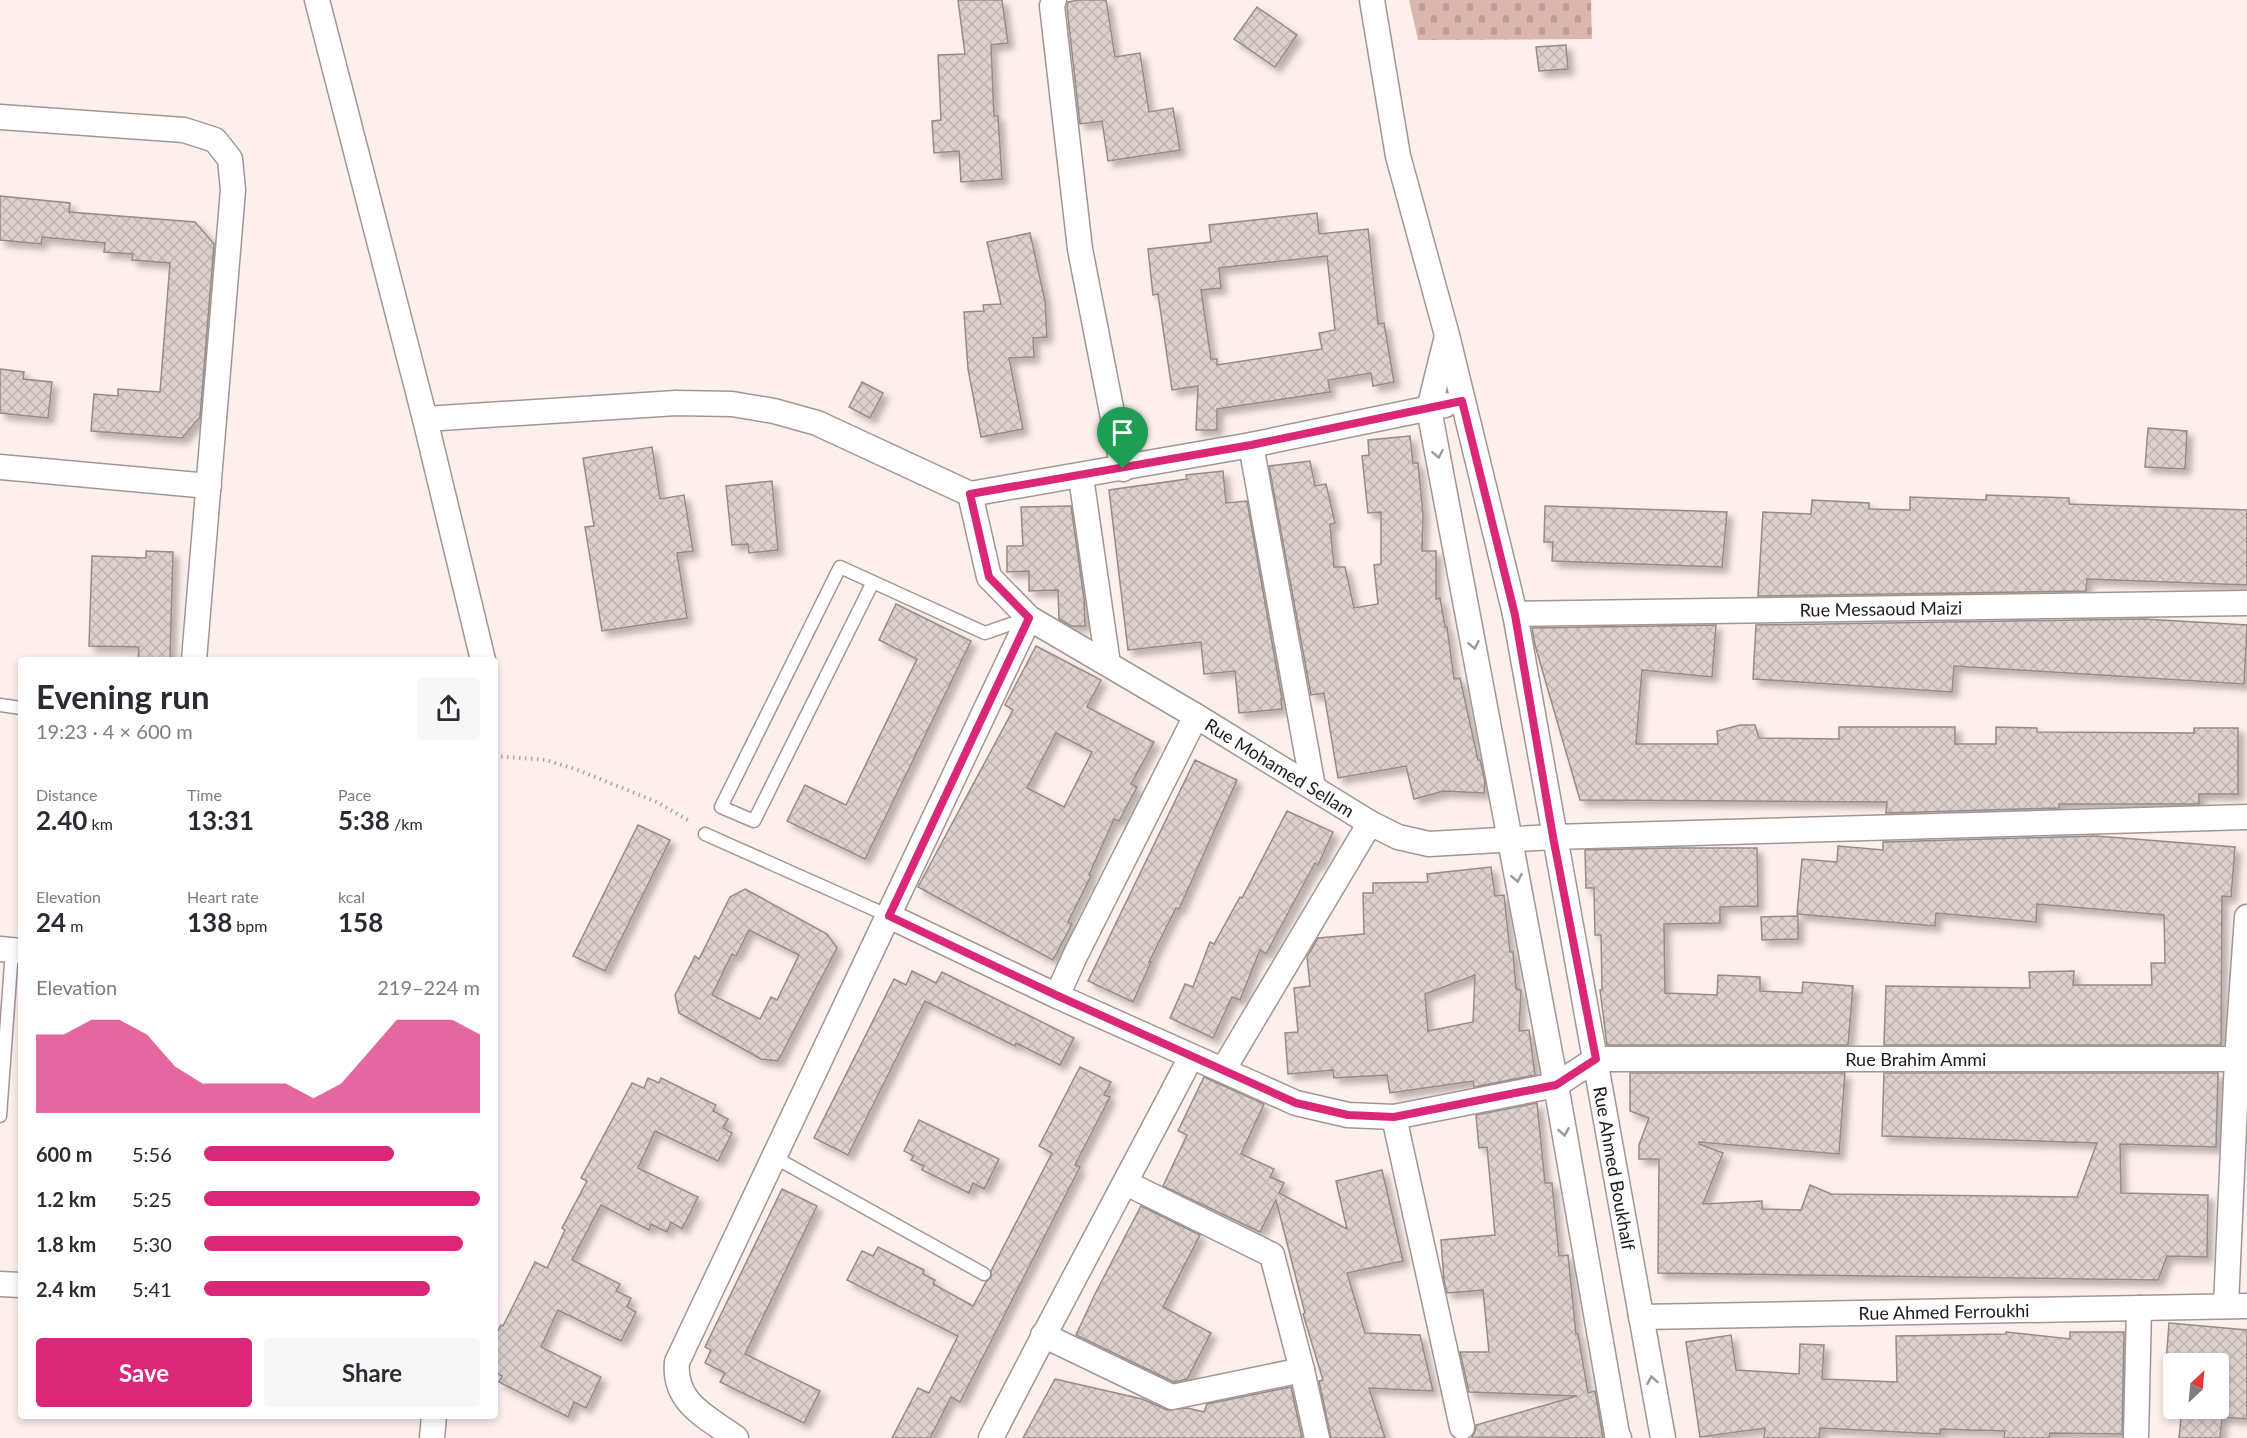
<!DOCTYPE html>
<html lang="en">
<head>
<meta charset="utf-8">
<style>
  :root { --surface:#fff; --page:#f7f7f7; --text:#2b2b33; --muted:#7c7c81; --accent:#db2777 }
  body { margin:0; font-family:Lato,sans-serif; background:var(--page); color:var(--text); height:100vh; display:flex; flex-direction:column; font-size:22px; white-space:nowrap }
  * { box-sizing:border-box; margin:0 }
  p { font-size:20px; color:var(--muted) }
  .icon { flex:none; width:33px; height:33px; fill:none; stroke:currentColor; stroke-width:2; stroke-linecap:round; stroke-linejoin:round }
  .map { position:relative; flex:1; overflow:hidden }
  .side { position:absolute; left:18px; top:657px; width:480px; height:762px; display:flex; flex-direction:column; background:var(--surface); border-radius:6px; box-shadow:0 3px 9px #0003 }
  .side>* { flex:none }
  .needle { width:39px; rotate:26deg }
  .buttons { position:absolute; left:2163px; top:1353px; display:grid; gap:12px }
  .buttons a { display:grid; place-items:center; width:66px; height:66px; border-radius:6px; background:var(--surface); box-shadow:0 3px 9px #0003; font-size:30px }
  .pin { position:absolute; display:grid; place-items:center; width:51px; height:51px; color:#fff; margin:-62px -26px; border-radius:50% 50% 50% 0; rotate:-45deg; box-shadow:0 0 6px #0007 }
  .pin .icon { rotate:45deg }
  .round { display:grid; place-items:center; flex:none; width:63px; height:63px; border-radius:6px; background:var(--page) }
  .head { display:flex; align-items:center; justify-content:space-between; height:102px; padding:0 18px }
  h1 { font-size:33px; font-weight:700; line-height:45px }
  .figures { display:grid; grid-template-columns:repeat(3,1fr); gap:9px; height:102px; padding:6px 18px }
  .figures div { display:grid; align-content:center }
  .figures b { font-size:26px; font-weight:700 }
  .figures small { font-size:16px; font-weight:400 }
  .figures p { font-size:16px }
  .chart { height:168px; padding:12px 18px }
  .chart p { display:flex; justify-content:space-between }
  .chart svg { width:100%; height:108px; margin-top:6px; fill:var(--accent); opacity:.7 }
  .cta { display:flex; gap:12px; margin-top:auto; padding:12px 18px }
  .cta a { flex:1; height:69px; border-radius:6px; background:var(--accent); color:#fff; font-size:24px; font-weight:700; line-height:69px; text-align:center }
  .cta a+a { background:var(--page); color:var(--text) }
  ul { padding:0 18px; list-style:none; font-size:20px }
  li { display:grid; grid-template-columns:96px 72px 1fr; align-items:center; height:45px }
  li i { height:15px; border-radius:8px; background:var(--accent) }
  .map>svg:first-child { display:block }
  .cemetery { fill:url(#cemetery-stones) }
  .building { fill:url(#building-cross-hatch); stroke:#978b88; stroke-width:1.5; fill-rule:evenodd; filter:url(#shadow) }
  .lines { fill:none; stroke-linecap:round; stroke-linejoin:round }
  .service-casing { stroke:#a29693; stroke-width:15 }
  .minor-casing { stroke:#a29693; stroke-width:27 }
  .path { stroke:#afa4a2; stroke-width:4; stroke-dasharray:1.5 4.5; stroke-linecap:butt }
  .service { stroke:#fff; stroke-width:12 }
  .minor { stroke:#fff; stroke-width:24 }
  .oneway { stroke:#9a9898 }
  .route-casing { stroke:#fff; stroke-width:12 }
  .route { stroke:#db2777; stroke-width:8 }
  .labels { text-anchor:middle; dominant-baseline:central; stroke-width:5; stroke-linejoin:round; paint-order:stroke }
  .street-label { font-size:18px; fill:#1f1a19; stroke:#fff }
</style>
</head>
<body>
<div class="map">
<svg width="2247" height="1438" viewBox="0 0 2247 1438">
  <defs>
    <pattern id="cemetery-stones" width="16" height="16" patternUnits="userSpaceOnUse" patternTransform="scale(1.5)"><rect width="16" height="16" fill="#dcb6ac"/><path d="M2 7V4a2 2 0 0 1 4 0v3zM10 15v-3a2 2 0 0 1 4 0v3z" fill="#bc9c93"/></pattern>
    <pattern id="building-cross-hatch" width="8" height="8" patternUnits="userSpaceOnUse" patternTransform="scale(1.5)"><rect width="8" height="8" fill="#ded1cd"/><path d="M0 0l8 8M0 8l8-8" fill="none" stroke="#beb3af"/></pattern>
    <filter id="shadow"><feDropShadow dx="5.5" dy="5.5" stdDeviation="3" flood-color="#0004"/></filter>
  </defs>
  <rect width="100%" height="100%" fill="#fdefec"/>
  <!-- cemetery -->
  <path class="cemetery" d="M 1409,0 L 1591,0 L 1592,39 L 1418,40 Z"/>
  <!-- building -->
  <g class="building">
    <path d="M 958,0 L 1002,0 L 1008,43 L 991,45 L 994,116 L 998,116 L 1002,179 L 961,182 L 959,151 L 934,153 L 932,121 L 941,120 L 938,55 L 965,54 Z"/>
    <path d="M 1079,0 L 1106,0 L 1115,57 L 1140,53 L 1149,112 L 1173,108 L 1180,150 L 1108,161 L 1102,121 L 1080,124 L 1067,8 L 1068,2 Z"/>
    <path d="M 1257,7 L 1297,35 L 1275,67 L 1234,39 Z"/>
    <path d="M 1566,45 L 1568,69 L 1539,71 L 1536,47 Z"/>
    <path d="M 0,196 L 70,203 L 69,212 L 195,222 L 214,244 L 200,417 L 182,438 L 91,431 L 94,394 L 118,396 L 118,389 L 160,392 L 170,263 L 132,260 L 133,254 L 104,252 L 105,243 L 42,237 L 41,244 L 0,240 Z"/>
    <path d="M 1317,213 L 1319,234 L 1368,229 L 1378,324 L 1384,323 L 1394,382 L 1373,386 L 1371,373 L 1328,380 L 1330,392 L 1217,409 L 1217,430 L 1196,430 L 1198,386 L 1172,390 L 1158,294 L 1153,295 L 1148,249 L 1211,242 L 1209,225 ZM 1327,256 L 1335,330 L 1319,333 L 1322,349 L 1217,365 L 1217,359 L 1211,359 L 1201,290 L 1221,288 L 1219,268 Z"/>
    <path d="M 1030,233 L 1045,301 L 1047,337 L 1033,338 L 1034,357 L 1009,358 L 1023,429 L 981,437 L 968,369 L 964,312 L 984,311 L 983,305 L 1001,304 L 987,242 Z"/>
    <path d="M 0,369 L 24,372 L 23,379 L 52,382 L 48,418 L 0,413 Z"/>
    <path d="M 862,382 L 883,393 L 870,418 L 849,407 Z"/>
    <path d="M 2148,428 L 2187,431 L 2185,469 L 2145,467 Z"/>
    <path d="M 1410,436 L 1413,463 L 1418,463 L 1423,514 L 1422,551 L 1436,551 L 1436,599 L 1440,598 L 1445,627 L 1447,627 L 1454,679 L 1460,678 L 1478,760 L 1480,760 L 1485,782 L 1484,793 L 1444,791 L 1414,799 L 1406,766 L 1338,778 L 1324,693 L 1311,695 L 1269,466 L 1310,461 L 1315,486 L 1326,484 L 1335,523 L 1330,524 L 1334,567 L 1345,567 L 1354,608 L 1378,604 L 1374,565 L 1381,564 L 1381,512 L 1368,513 L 1362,456 L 1369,455 L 1368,440 Z"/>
    <path d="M 652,447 L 660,499 L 684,495 L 693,551 L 677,553 L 687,618 L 602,631 L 585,527 L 594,526 L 583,458 Z"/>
    <path d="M 1223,471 L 1226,503 L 1247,501 L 1282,699 L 1281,699 L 1282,709 L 1239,713 L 1235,671 L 1204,674 L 1201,642 L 1128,650 L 1109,490 L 1187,479 L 1186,475 Z"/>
    <path d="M 772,481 L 778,550 L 749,553 L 748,544 L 732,545 L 726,486 Z"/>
    <path d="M 1986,495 L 2069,498 L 2069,504 L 2247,510 L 2247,585 L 2087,579 L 2086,591 L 1758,596 L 1763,512 L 1811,514 L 1812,500 L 1869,503 L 1869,509 L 1910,510 L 1910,497 L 1986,500 Z"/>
    <path d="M 1071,506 L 1084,599 L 1085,626 L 1071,626 L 1059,619 L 1058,590 L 1029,591 L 1029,571 L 1007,572 L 1007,546 L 1023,546 L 1021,507 Z"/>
    <path d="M 1545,506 L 1727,512 L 1722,567 L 1552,561 L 1553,542 L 1544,542 Z"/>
    <path d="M 146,551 L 173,552 L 170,660 L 138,660 L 139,647 L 89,646 L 92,556 L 146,558 Z"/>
    <path d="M 896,604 L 971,641 L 865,859 L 787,821 L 805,785 L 846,805 L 917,659 L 879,640 Z"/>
    <path d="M 2144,619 L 2247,625 L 2244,684 L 1954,666 L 1952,692 L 1753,679 L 1756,625 Z"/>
    <path d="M 1716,625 L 1712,677 L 1642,670 L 1636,744 L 1718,744 L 1717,731 L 1740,725 L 1755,725 L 1759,738 L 1839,739 L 1839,727 L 1955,727 L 1955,744 L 1996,744 L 1996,727 L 2037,728 L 2037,732 L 2194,733 L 2194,728 L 2238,728 L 2238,794 L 2199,794 L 2199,804 L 2059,804 L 2059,808 L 1886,813 L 1887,802 L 1580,800 L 1535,645 L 1532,628 Z"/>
    <path d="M 1036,646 L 1101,680 L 1087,707 L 1154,742 L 1131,784 L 1137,787 L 1119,821 L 1114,819 L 1089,875 L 1091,876 L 1068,922 L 1072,924 L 1053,960 L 918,887 L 1013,710 L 1005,705 ZM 1056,733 L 1092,752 L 1064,807 L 1027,788 Z"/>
    <path d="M 1195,760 L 1237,780 L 1179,909 L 1176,908 L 1149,962 L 1151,962 L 1133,1002 L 1088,981 Z"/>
    <path d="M 1287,811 L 1333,832 L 1318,865 L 1315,863 L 1266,954 L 1260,950 L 1240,1000 L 1232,997 L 1213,1038 L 1170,1018 L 1185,984 L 1193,987 L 1210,942 L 1214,944 L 1240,897 L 1242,898 Z"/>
    <path d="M 638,825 L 670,840 L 605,971 L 573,956 Z"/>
    <path d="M 2096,836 L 2235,847 L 2231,897 L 2222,896 L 2221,1045 L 1884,1045 L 1886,986 L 2030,988 L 2029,972 L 2074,971 L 2073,985 L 2152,985 L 2151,963 L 2165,963 L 2164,915 L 2037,904 L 2036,922 L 1936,913 L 1935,926 L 1797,914 L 1802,859 L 1837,862 L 1838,846 L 1883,850 L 1883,842 Z"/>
    <path d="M 1672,848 L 1757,848 L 1758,906 L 1720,907 L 1720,923 L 1664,924 L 1665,993 L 1717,995 L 1718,975 L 1760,977 L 1760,991 L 1802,993 L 1803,982 L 1853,986 L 1848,1045 L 1607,1045 L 1600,990 L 1602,990 L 1601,935 L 1595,935 L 1594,888 L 1586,888 L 1585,850 Z"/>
    <path d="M 1491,867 L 1495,896 L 1504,895 L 1510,952 L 1513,952 L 1516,989 L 1521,990 L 1519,1031 L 1529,1030 L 1535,1075 L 1474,1087 L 1473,1081 L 1390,1093 L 1387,1075 L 1334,1078 L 1333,1070 L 1288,1074 L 1285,1033 L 1298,1032 L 1294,988 L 1310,986 L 1307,957 L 1318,938 L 1364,934 L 1363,893 L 1373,893 L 1373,883 L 1428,882 L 1427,874 ZM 1475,975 L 1473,1022 L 1428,1031 L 1425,994 Z"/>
    <path d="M 745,889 L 827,934 L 837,948 L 778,1061 L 761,1059 L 679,1013 L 675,995 L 695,956 L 699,959 L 730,897 ZM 749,930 L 799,955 L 777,1000 L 771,997 L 760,1019 L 712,995 L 732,954 L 736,956 Z"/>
    <path d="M 1798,916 L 1798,939 L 1762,940 L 1761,917 Z"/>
    <path d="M 912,971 L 936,983 L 942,972 L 1074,1038 L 1060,1065 L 1016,1043 L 1015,1046 L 925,1001 L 848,1155 L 814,1138 L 894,979 L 906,985 Z"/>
    <path d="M 1080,1067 L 1111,1082 L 1104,1095 L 1110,1097 L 1075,1165 L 1080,1167 L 960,1402 L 951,1397 L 930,1438 L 892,1438 L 918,1388 L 929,1393 L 958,1336 L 847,1280 L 862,1251 L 873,1256 L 878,1247 L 924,1270 L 923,1274 L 935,1280 L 933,1284 L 973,1306 L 986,1282 L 991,1277 L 991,1271 L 1052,1153 L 1039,1146 Z"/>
    <path d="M 1630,1073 L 1845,1073 L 1839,1154 L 1699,1142 L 1699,1144 L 1723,1153 L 1703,1204 L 1762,1201 L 1762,1209 L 1801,1210 L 1810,1185 L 1831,1194 L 2077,1197 L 2097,1143 L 1882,1136 L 1884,1073 L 2218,1073 L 2216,1147 L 2120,1144 L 2121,1193 L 2208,1195 L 2207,1257 L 2167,1256 L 2158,1280 L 1658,1273 L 1659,1159 L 1639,1159 L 1639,1145 L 1649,1118 L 1630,1111 Z"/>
    <path d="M 1204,1077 L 1264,1104 L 1241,1154 L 1274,1169 L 1270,1177 L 1284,1183 L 1279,1193 L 1347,1229 L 1336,1181 L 1382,1170 L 1403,1261 L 1347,1273 L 1365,1333 L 1420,1335 L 1433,1391 L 1369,1388 L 1385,1438 L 1331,1438 L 1319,1381 L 1323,1380 L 1303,1314 L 1305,1313 L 1276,1200 L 1260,1232 L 1163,1186 L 1187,1135 L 1178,1131 Z"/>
    <path d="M 648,1078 L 659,1083 L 661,1078 L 716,1105 L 713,1111 L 728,1119 L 723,1128 L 732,1133 L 718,1161 L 655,1131 L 638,1168 L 698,1197 L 682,1229 L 671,1222 L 667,1232 L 651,1224 L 649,1230 L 601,1205 L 572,1260 L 620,1284 L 616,1291 L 631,1298 L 627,1307 L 636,1312 L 621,1341 L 558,1310 L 541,1347 L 601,1377 L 586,1408 L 574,1402 L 568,1417 L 499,1382 L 502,1376 L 495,1372 L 495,1337 L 501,1325 L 503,1326 L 535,1262 L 547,1268 L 565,1230 L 562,1228 L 587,1181 L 581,1178 L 632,1083 L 644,1088 Z"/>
    <path d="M 1537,1103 L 1545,1183 L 1552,1183 L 1559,1256 L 1568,1255 L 1576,1334 L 1578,1334 L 1588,1393 L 1595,1391 L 1603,1438 L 1472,1437 L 1475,1432 L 1476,1425 L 1577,1396 L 1469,1392 L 1460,1352 L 1489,1352 L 1483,1290 L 1447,1293 L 1444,1281 L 1441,1240 L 1495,1235 L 1487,1147 L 1479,1148 L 1476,1115 Z"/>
    <path d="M 919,1120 L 999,1159 L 984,1189 L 973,1183 L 969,1193 L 922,1170 L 924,1166 L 911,1160 L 914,1156 L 904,1151 Z"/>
    <path d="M 782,1189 L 817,1206 L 745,1354 L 820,1391 L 804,1423 L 720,1382 L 725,1373 L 705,1363 L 711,1350 L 705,1347 Z"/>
    <path d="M 1141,1206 L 1200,1235 L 1163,1307 L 1211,1333 L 1187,1379 L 1174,1382 L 1076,1335 L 1095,1294 Z"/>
    <path d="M 2169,1323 L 2247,1330 L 2247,1419 L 2222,1417 L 2220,1438 L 2179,1438 L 2182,1408 L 2218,1408 L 2218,1364 L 2166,1364 Z"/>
    <path d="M 2006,1332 L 2070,1339 L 2070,1332 L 2124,1332 L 2122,1434 L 2050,1433 L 2049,1438 L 2004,1438 L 2005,1431 L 1940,1429 L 1940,1434 L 1820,1428 L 1819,1438 L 1764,1438 L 1765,1428 L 1700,1437 L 1686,1342 L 1731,1335 L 1736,1370 L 1799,1374 L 1800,1344 L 1824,1345 L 1822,1379 L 1897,1382 L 1896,1336 L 2006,1334 Z"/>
    <path d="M 1055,1379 L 1142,1399 L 1167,1410 L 1187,1408 L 1204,1412 L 1207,1404 L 1291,1387 L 1302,1438 L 1023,1438 Z"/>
  </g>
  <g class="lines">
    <!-- service casing -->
    <g class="service-casing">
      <g id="service">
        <path d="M 873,582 L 754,821 L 721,807 L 840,567 L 985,633 L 1028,618"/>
        <path d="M 0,705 L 21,708"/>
        <path d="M 705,834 L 889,916"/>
        <path d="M 0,1116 L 12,950"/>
        <path d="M 774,1157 L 984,1274"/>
      </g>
    </g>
    <!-- minor casing -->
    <g class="minor-casing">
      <g id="minor">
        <path d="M 317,0 L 425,419 L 483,660"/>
        <path d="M 1054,0 L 1052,6 L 1080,249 L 1123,469"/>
        <path id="s1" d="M 1372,0 L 1398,156 L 1447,335 L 1515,614 L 1663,1438"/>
        <path d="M 0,117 L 184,130 L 215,140 L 230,159 L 233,190 L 194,660"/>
        <path d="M 1446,340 L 1429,409 L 1556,1085 L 1617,1434 L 1619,1438"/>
        <path d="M 425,419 L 676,403 L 732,404 L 774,411 L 817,423 L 970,494"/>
        <path d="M 1251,445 L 1313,787"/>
        <path d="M 0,467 L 209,486"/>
        <path d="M 1081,477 L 1108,664"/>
        <path d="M 970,494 L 1251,445 L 1445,405"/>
        <path id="s2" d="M 1515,614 L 2247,603"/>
        <path id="s3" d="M 1029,618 L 1196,716 L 1370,823 L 1398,837 L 1429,844 L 1553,837 L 2247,817"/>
        <path id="s4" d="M 889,916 L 1057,996 L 1296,1103 L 1348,1115 L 1394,1117 L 1556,1085 L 1596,1059 L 2237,1059"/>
        <path d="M 0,949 L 21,951"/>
        <path d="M 1057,996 L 1075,956 L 1196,716"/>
        <path d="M 1223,1070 L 1370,823"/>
        <path d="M 1394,1117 L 1462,1427"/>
        <path d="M 1126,1183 L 1272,1255 L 1302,1370 L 1317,1438"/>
        <path d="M 0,1284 L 21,1285"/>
        <path d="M 2226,1306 L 2237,1059 L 2247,917"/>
        <path id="s5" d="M 1641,1317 L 2247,1306"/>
        <path d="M 1043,1335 L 1172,1397 L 1302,1370"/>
        <path d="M 432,1438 L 434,1416"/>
        <path d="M 736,1438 C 707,1417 673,1403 677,1362 L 1029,618 L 989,577 L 970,494"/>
        <path d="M 991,1438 C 1056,1310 1125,1184 1191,1057"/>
        <path d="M 2136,1438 L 2139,1308"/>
      </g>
    </g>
    <!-- path -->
    <path class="path" d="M 495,756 L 546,760 L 578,770 L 657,802 L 691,822"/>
    <!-- service -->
    <use href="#service" class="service"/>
    <!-- minor -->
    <use href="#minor" class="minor"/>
  </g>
  <!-- one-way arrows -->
  <defs><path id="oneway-chevron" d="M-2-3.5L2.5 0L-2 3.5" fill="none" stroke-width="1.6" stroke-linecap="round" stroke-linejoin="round" transform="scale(1.5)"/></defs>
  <g class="oneway">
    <use href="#oneway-chevron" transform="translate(1438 454) rotate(79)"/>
    <use href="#oneway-chevron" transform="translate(1474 645) rotate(79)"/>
    <use href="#oneway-chevron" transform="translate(1517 878) rotate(79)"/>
    <use href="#oneway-chevron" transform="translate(1564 1132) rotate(80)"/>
    <use href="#oneway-chevron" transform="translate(1652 1380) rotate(-100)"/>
  </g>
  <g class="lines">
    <!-- route casing -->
    <g class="route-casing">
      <path id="route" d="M 1462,401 L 1515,615 L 1553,837 L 1596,1059 L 1556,1085 L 1394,1117 L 1348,1115 L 1296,1103 L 1058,996 L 889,916 L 1029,618 L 989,577 L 970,494 L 1251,445 Z"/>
    </g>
    <!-- route -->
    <use href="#route" class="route"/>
  </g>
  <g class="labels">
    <!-- street labels -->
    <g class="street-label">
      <text stroke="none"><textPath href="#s2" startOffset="366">Rue Messaoud Maizi</textPath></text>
      <text stroke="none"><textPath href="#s3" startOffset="292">Rue Mohamed Sellam</textPath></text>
      <text stroke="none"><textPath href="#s4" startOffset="1080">Rue Brahim Ammi</textPath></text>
      <text stroke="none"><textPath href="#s1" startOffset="1194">Rue Ahmed Boukhalf</textPath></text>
      <text stroke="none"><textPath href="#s5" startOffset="303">Rue Ahmed Ferroukhi</textPath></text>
    </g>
  </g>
</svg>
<div class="buttons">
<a><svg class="needle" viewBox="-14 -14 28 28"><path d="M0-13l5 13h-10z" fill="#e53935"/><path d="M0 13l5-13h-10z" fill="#7c7c81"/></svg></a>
</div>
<div class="pin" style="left:1123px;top:469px;background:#1e9e55"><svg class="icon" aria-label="arrive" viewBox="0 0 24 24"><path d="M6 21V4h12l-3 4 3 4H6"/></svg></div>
<section class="side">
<div class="head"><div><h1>Evening run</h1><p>19:23 · 4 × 600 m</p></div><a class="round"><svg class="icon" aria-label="share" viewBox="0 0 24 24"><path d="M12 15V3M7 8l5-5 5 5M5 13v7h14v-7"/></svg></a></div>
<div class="figures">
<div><p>Distance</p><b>2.40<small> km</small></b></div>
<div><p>Time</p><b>13:31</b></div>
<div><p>Pace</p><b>5:38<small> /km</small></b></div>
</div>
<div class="figures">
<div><p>Elevation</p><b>24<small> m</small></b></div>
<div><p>Heart rate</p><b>138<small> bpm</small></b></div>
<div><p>kcal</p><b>158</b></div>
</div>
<div class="chart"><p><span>Elevation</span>219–224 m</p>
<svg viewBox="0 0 160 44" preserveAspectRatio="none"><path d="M0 44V12L10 12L20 6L30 6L40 12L50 25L60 32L70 32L80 32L90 32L100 38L110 32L120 19L130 6L140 6L150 6L160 12V44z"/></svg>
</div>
<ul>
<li><b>600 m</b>5:56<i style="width:69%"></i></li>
<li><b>1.2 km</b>5:25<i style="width:100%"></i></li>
<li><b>1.8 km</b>5:30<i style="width:94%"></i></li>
<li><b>2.4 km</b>5:41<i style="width:82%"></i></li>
</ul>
<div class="cta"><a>Save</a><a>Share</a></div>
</section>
</div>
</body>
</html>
